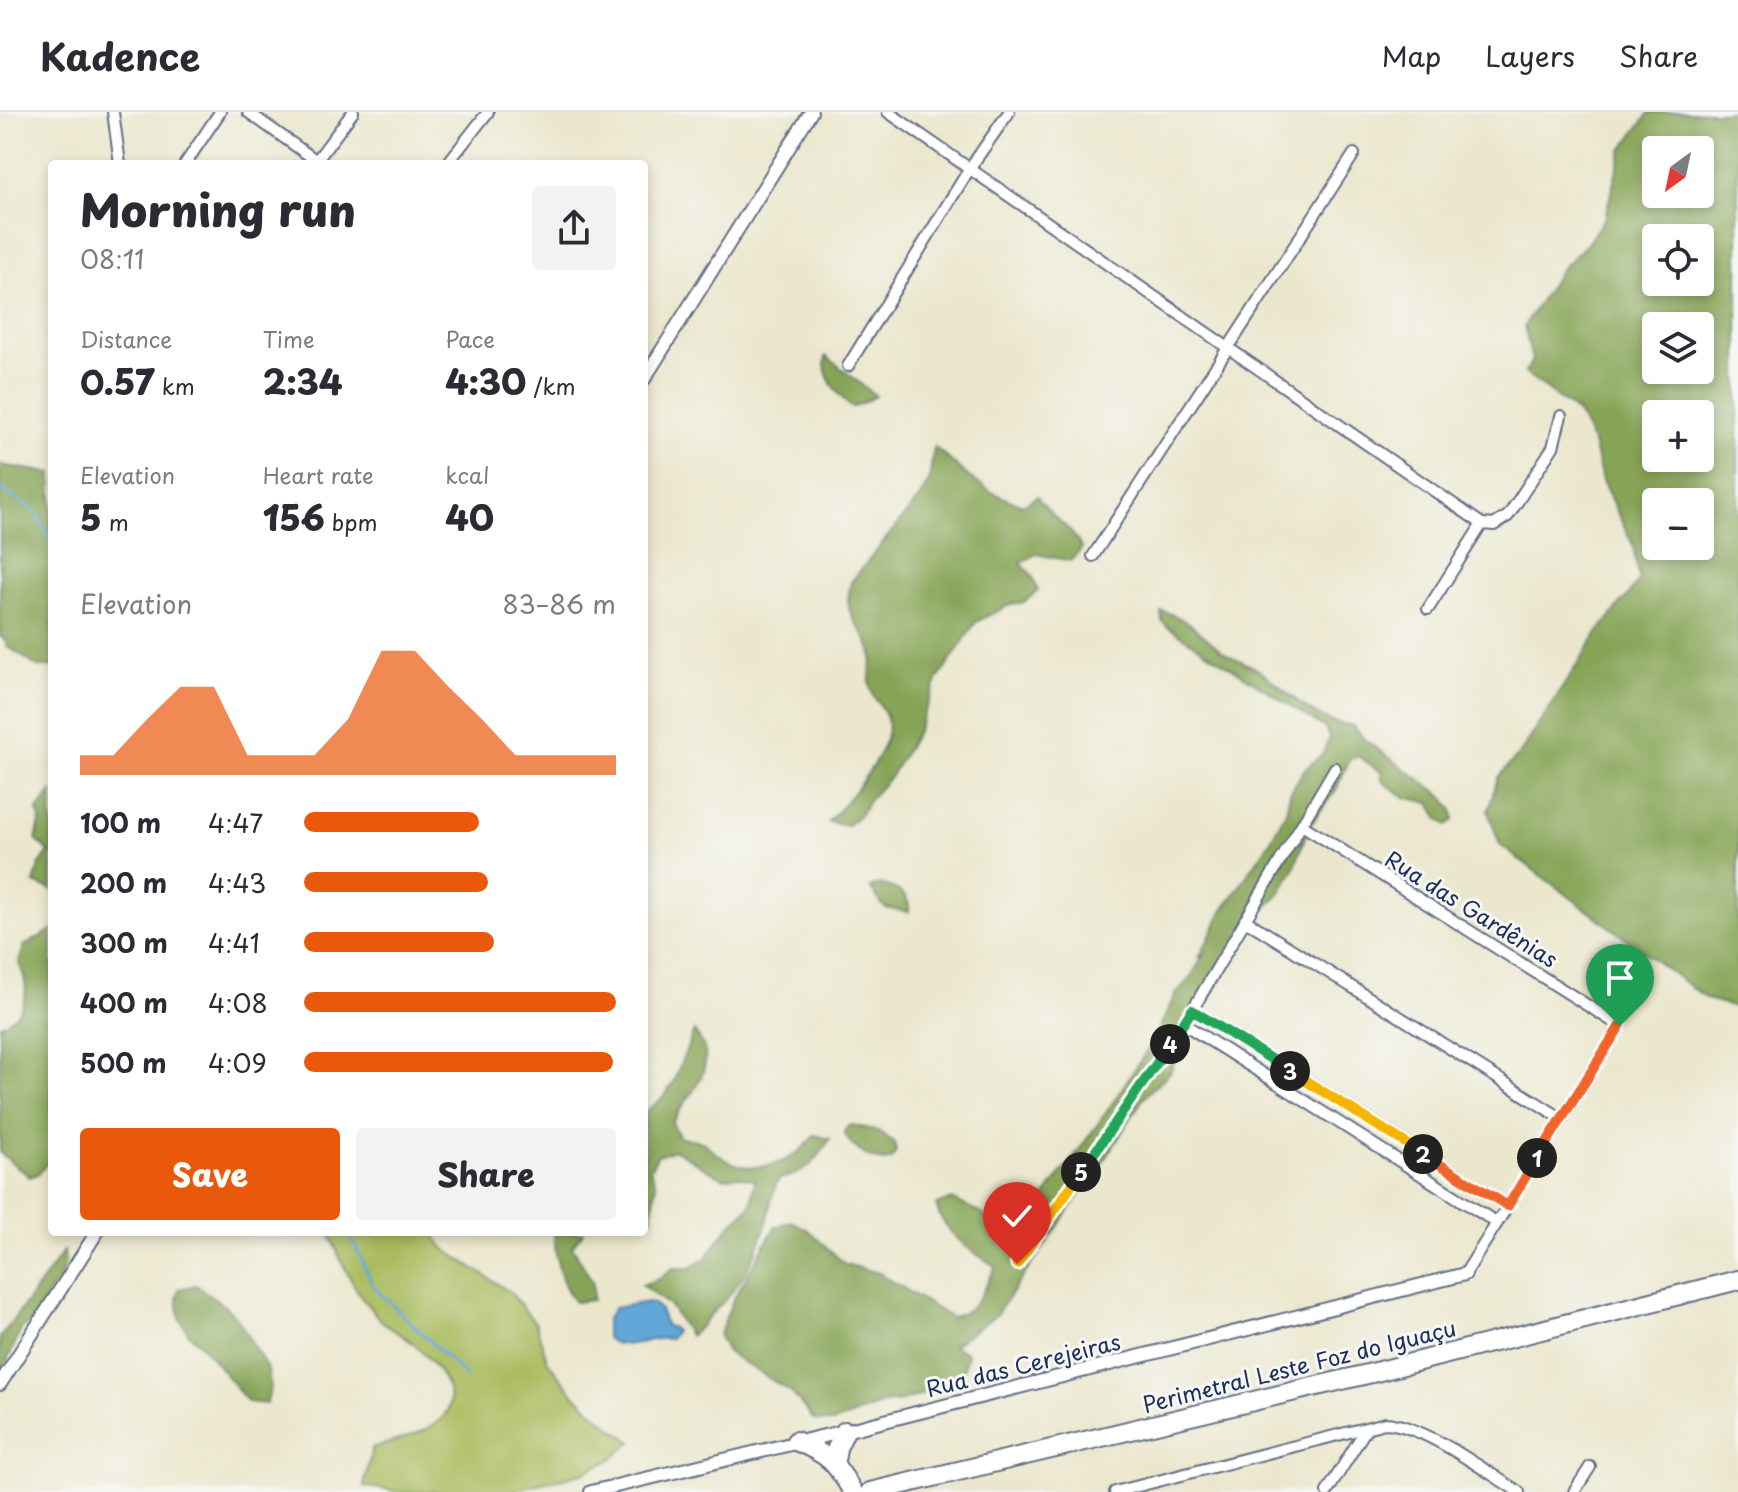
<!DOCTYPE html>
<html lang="en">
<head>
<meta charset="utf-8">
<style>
  :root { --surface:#fff; --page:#f2f2f3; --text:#2b2b33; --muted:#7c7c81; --line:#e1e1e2; --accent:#ea580c }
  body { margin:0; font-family:"Playpen Sans",sans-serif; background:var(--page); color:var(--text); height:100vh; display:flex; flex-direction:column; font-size:30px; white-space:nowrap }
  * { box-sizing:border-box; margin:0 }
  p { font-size:26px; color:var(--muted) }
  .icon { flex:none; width:44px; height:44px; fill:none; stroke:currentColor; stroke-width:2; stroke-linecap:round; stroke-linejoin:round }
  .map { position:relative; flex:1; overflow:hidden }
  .panel { position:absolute; left:48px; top:48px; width:600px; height:1076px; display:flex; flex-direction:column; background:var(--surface); border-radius:8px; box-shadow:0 4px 12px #0003 }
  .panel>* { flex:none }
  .needle { width:52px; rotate:213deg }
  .tools { position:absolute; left:1642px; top:24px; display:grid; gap:16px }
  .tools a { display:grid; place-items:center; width:72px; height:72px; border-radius:8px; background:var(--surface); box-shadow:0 4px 12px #0003; font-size:40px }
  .pin { position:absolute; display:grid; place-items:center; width:68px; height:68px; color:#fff; margin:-82px -34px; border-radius:50% 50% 50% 0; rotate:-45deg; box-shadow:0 0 8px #0007 }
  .pin .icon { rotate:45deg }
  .km { position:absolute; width:40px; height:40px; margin:-20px; border-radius:50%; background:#222; color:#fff; font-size:22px; line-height:40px; text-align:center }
  .round { display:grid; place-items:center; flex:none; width:84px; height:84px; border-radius:8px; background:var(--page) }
  .overview { display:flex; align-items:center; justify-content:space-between; height:136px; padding:0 32px }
  h1 { font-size:44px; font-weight:800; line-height:60px }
  .figures { display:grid; grid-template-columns:repeat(3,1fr); gap:12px; height:136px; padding:8px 32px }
  .figures div { display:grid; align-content:center }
  .figures b { font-size:34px; font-weight:800 }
  .figures small { font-size:22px; font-weight:400 }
  .figures p { font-size:22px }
  .chart { height:224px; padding:16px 32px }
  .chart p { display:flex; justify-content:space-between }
  .chart svg { width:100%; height:144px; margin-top:8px; fill:var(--accent); opacity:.7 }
  .action { display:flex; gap:16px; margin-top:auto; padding:16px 32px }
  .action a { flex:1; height:92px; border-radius:8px; background:var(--accent); color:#fff; font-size:32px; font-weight:800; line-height:92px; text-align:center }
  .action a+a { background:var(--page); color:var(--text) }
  ul { padding:0 32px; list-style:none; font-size:26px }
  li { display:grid; grid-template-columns:128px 96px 1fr; align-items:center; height:60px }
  li i { height:20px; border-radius:10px; background:var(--accent) }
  header { display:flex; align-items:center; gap:48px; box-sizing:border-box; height:112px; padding:0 40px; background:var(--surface); border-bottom:2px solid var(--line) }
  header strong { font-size:38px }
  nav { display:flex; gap:44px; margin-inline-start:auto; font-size:28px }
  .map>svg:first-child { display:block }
  .green { fill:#aabc5f; stroke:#62765e; stroke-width:2 }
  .forest { fill:#87a456; stroke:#516a5a; stroke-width:2; fill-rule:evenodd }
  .water { fill:#61a7d7; stroke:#3e6b9a; stroke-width:2 }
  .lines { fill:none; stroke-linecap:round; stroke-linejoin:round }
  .stream { stroke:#61a7d7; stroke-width:3 }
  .minor-casing { stroke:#646f85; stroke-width:14 }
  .tertiary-casing { stroke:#646f85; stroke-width:16 }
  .trunk-casing { stroke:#646f85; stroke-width:22 }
  .minor { stroke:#fff; stroke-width:10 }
  .tertiary { stroke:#fff; stroke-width:12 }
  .trunk { stroke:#fff; stroke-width:18 }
  .split-1-casing { stroke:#fff; stroke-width:16 }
  .split-2-casing { stroke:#fff; stroke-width:16 }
  .split-3-casing { stroke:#fff; stroke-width:16 }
  .split-4-casing { stroke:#fff; stroke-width:16 }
  .split-5-casing { stroke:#fff; stroke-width:16 }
  .split-6-casing { stroke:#fff; stroke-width:16 }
  .split-1 { stroke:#f0652b; stroke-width:10 }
  .split-2 { stroke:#f0652b; stroke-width:10 }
  .split-3 { stroke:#f5b400; stroke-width:10 }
  .split-4 { stroke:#22a559; stroke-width:10 }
  .split-5 { stroke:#22a559; stroke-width:10 }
  .split-6 { stroke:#f5b400; stroke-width:10 }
  .labels { text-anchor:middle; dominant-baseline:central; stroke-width:6; stroke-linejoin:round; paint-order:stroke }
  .street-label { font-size:22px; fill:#1b2f5e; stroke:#f6f6f2 }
</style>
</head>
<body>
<header>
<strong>Kadence</strong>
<nav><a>Map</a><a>Layers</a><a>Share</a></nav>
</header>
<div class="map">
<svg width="1738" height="1380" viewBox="0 0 1738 1380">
  <rect width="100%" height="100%" fill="#f6f6f2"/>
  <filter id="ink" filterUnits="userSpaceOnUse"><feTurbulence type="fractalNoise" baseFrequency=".0125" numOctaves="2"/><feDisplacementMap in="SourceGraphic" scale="16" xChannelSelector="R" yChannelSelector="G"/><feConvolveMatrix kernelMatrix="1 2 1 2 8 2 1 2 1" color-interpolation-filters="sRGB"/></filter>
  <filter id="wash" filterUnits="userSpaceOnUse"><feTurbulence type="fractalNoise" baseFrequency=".006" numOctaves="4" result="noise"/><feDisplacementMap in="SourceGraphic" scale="32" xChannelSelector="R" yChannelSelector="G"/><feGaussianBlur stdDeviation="1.8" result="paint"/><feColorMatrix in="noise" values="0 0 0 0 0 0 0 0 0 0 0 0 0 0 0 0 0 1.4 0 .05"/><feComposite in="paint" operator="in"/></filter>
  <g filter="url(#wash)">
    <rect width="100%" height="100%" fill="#ebe7cd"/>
    <!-- green -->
    <path class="green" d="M 329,1120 L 431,1120 L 445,1137 L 511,1181 L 536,1212 L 547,1248 L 573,1281 L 601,1307 L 632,1330 L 609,1349 L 582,1361 L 507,1380 L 400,1380 L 364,1374 L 372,1336 C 437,1318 484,1301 418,1236 C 408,1225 394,1220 383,1210 C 357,1186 342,1152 329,1120 Z"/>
    <!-- forest -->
    <g class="forest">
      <path d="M 1650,0 L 1738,0 L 1738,896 L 1707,887 L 1500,733 L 1488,699 L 1498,665 L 1521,640 L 1597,522 L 1639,469 L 1633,433 L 1602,369 L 1594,334 L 1579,302 L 1525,261 L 1532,248 L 1524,214 L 1561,157 L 1586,133 L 1605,105 L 1622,38 ZM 1656,38 L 1700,38 L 1700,82 L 1656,82 ZM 1656,126 L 1700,126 L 1700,170 L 1656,170 ZM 1656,214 L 1700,214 L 1700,258 L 1656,258 ZM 1656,302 L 1700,302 L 1700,346 L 1656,346 ZM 1656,390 L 1700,390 L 1700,434 L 1656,434 Z"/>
      <path d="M 826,244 L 876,284 L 854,295 L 850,294 C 837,281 821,264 826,244 Z"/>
      <path d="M 934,335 C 946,343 953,352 964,361 C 982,376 1001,386 1023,393 L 1037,384 C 1050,406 1069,411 1082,436 L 1071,449 L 1036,442 L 1021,451 L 1032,463 L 1038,479 L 1024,490 L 1007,494 L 976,510 L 937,569 L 917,619 L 891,664 L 868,689 L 860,703 L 846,714 L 828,710 C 847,689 895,636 887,607 C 884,595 872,587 870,574 C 868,563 875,550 871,538 C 861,509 841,507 851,470 L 920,385 L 929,369 Z"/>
      <path d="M 0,353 L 52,361 L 52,555 L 38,555 L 7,534 L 6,529 L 0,524 Z"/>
      <path d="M 1161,499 C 1185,504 1204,524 1222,539 C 1233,547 1249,551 1260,559 C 1284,576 1302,597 1330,609 C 1338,612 1345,611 1353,614 L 1365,628 L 1444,685 L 1453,698 L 1454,708 L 1447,713 L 1439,707 L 1430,691 L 1405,685 L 1382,669 L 1381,660 L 1358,644 L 1350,646 L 1336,678 L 1308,716 L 1294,757 L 1277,785 L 1252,809 L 1220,870 L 1184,929 L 1170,960 L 1144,985 L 1108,1043 L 996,1203 L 953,1233 L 967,1242 L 964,1258 L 954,1272 C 934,1274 906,1293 888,1290 L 832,1311 L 814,1308 L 791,1280 L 727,1240 L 719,1224 L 732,1190 L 775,1115 L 791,1109 L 807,1117 L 845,1152 L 879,1161 L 951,1206 C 981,1196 982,1179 996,1155 C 972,1140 943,1121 936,1093 L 952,1087 L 981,1101 L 1006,1126 L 1023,1122 L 1040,1091 L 1105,1002 L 1154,928 L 1176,881 L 1189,868 L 1206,839 L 1199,846 L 1222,800 L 1270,730 L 1286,699 L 1290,681 L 1303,659 L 1323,642 L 1329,625 L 1325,616 L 1168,515 L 1162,509 Z"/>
      <path d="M 52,680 L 52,778 L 34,771 L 39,754 L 49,740 L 36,728 L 40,710 L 38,698 Z"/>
      <path d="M 879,772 C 894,775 911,782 909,800 L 885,796 L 870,776 Z"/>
      <path d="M 52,818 L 52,1046 L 39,1061 L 30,1065 L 0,1041 L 0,913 C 28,901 31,876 19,851 L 24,834 Z"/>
      <path d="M 694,919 C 697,924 703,931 704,936 C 712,964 683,989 672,1011 L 680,1026 C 710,1028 703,1034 725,1047 C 755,1065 796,1051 814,1023 L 830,1027 C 816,1050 807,1062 779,1067 C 770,1082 771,1097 766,1114 C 754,1147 741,1174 715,1198 C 706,1206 701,1216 690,1224 L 670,1194 L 642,1173 L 658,1167 L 673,1156 L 690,1156 L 705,1147 L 726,1118 L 751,1093 L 755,1068 L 738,1064 L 723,1066 L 675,1038 L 658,1043 L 650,1057 L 656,1072 L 652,1106 L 644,1099 L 644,1001 L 664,985 L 673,971 Z"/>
      <path d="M 853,1013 L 878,1019 L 894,1030 L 896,1039 L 892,1047 C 876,1054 850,1036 844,1020 L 848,1014 Z"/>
      <path d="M 554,1120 L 584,1120 L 572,1134 L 593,1171 L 593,1188 L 575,1190 C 558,1169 556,1146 554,1120 Z"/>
      <path d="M 64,1139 L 65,1151 L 60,1168 L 49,1180 L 33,1209 L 22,1216 L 0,1264 L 0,1226 Z"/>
      <path d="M 196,1173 L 224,1193 L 237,1206 L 268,1258 L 271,1276 L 266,1292 L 248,1290 L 201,1233 L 188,1221 L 180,1206 L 177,1187 L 179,1177 Z"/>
    </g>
    <!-- water -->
    <path class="water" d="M 648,1190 C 662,1193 661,1203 666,1214 L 673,1216 L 675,1220 L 670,1227 C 650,1223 625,1242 606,1226 L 606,1208 L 614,1196 Z"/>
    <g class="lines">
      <!-- stream -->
      <g class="stream">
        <path d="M 0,375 L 35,400 L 52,429"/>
        <path d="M 349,1120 L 374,1175 L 467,1265"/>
      </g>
    </g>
  </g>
  <g filter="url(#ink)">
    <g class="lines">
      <!-- minor casing -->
      <g class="minor-casing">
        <g id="minor">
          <path d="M 113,0 L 120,52"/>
          <path d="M 248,0 L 321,52"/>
          <path d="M 888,0 L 1482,412"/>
          <path d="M 185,52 L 220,0"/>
          <path d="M 314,52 L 353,0"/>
          <path d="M 447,52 L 488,0"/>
          <path d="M 848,254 L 970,56 L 1009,0"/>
          <path d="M 1093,444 L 1354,42"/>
          <path d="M 1428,497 L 1482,412 L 1494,413 L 1508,404 L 1553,335 L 1561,304"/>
          <path d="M 1302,713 L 1620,914 L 1465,1162"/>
          <path d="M 1245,808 L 1561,1006"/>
          <path d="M 1192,898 L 1508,1094"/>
          <path d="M 1184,912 L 1497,1111"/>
          <path d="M 1017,1152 L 1184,912 L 1335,656"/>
          <path d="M 1115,1380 L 1385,1311 C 1424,1313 1485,1359 1519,1380"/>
          <path d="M 1327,1380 L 1366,1317"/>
          <path d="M 1574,1380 L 1590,1355"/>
        </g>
      </g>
      <!-- tertiary casing -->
      <g class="tertiary-casing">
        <g id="tertiary">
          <path d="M 644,267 L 811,0"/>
          <path d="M 0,1272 L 97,1120"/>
          <path d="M 591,1380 L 845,1319 L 1465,1162"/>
        </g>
      </g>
      <!-- trunk casing -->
      <g class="trunk-casing">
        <g id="trunk">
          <path d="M 796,1329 C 830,1343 835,1350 853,1380"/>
          <path d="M 835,1350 L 837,1336 L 845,1319"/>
          <path d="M 870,1380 L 1376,1260 L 1738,1168"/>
        </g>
      </g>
      <!-- minor -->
      <use href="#minor" class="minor"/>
      <!-- tertiary -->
      <use href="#tertiary" class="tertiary"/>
      <!-- trunk -->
      <use href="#trunk" class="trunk"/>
    </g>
  </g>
  <g class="lines" filter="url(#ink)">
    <!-- split-1 casing -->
    <g class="split-1-casing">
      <path id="split-1" d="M 1537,1046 L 1620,914"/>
    </g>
    <!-- split-2 casing -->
    <g class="split-2-casing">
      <path id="split-2" d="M 1423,1042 L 1508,1094 L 1537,1046"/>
    </g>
    <!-- split-3 casing -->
    <g class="split-3-casing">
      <path id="split-3" d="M 1290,959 L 1423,1042"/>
    </g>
    <!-- split-4 casing -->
    <g class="split-4-casing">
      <path id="split-4" d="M 1170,932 L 1192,898 L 1290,959"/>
    </g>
    <!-- split-5 casing -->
    <g class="split-5-casing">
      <path id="split-5" d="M 1081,1060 L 1170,932"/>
    </g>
    <!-- split-6 casing -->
    <g class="split-6-casing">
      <path id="split-6" d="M 1017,1152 L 1081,1060"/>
    </g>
    <!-- split-1 -->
    <use href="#split-1" class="split-1"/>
    <!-- split-2 -->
    <use href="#split-2" class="split-2"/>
    <!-- split-3 -->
    <use href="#split-3" class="split-3"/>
    <!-- split-4 -->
    <use href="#split-4" class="split-4"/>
    <!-- split-5 -->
    <use href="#split-5" class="split-5"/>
    <!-- split-6 -->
    <use href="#split-6" class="split-6"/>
  </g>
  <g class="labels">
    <!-- street labels -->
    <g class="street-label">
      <text transform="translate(1472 796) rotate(32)">Rua das Gardênias</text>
      <text transform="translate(1023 1252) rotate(-14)">Rua das Cerejeiras</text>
      <text transform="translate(1299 1253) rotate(-14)">Perimetral Leste Foz do Iguaçu</text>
    </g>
  </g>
</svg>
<div class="tools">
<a><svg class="needle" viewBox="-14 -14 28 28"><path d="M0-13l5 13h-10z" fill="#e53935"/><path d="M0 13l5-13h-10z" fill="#7c7c81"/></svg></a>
<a><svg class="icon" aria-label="locate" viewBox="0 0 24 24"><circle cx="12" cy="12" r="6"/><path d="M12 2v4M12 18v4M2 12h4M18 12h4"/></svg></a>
<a><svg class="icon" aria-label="layers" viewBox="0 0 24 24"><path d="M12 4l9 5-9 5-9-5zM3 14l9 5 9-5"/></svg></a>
<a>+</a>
<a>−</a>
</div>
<div class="pin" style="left:1620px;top:914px;background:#1e9e55"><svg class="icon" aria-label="arrive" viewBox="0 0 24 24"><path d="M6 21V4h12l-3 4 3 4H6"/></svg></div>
<div class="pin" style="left:1017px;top:1152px;background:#d93025"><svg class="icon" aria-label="check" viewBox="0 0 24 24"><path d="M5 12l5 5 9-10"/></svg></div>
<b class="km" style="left:1537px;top:1046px">1</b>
<b class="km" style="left:1423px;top:1042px">2</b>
<b class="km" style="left:1290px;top:959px">3</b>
<b class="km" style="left:1170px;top:932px">4</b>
<b class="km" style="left:1081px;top:1060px">5</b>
<section class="panel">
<div class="overview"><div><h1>Morning run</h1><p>08:11</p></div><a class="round"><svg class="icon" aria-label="share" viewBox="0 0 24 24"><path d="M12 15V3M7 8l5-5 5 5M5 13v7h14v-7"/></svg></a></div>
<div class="figures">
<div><p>Distance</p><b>0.57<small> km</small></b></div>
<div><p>Time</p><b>2:34</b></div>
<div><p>Pace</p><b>4:30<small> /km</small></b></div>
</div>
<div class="figures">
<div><p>Elevation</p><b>5<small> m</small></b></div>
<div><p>Heart rate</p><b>156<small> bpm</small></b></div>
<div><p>kcal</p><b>40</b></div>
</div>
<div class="chart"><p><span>Elevation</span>83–86 m</p>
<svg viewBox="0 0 160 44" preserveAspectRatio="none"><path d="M0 44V38L10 38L20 27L30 17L40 17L50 38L60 38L70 38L80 27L90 6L100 6L110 17L120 27L130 38L140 38L150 38L160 38V44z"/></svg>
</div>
<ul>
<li><b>100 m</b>4:47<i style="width:56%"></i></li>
<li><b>200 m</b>4:43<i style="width:59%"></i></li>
<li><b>300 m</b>4:41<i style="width:61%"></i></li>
<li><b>400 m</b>4:08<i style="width:100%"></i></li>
<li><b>500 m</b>4:09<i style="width:99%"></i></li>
</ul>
<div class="action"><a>Save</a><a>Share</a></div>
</section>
</div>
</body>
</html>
